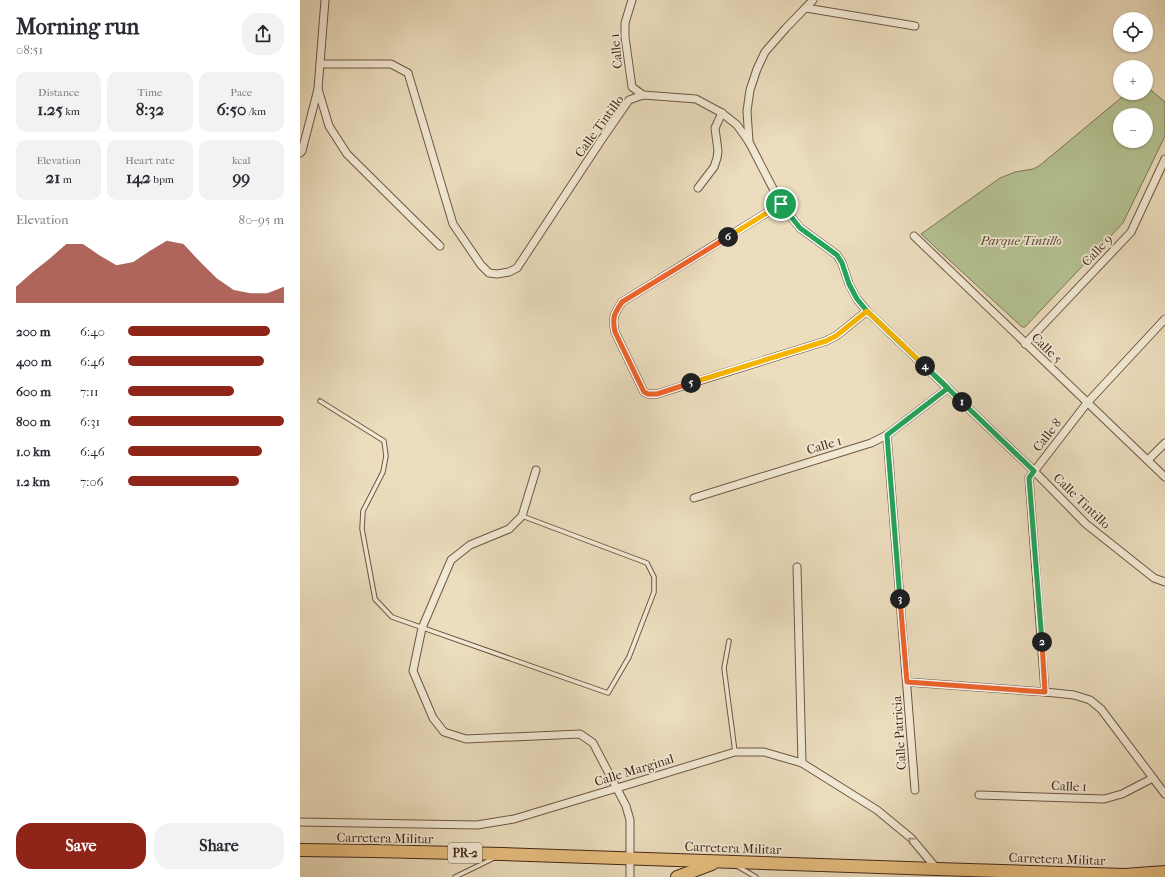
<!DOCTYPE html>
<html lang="en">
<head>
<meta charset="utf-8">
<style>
  :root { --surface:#fff; --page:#f2f2f3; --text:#2b2b33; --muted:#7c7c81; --accent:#8f2418 }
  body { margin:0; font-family:"IM FELL French Canon",serif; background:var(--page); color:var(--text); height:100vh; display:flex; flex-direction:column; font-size:15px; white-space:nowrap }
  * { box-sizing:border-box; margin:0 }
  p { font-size:13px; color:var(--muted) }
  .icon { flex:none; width:22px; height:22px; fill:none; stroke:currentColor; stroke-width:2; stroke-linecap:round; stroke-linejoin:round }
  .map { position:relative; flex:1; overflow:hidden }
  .sheet { display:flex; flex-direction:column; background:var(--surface); width:300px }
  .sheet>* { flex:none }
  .buttons { position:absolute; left:813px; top:12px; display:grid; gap:8px }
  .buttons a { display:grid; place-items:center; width:40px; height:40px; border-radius:50%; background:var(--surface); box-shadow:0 1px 3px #0004; font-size:20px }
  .pin { position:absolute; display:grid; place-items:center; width:34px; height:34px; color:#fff; margin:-17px; border:2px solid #fff; border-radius:50%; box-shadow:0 1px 4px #0007 }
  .km { position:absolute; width:20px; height:20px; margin:-10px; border-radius:50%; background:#222; color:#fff; font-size:11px; line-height:20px; text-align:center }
  .round { display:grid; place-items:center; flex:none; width:42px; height:42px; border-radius:16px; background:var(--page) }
  .head { display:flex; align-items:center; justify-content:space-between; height:68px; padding:0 16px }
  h1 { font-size:22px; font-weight:700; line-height:30px }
  .figures { display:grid; grid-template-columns:repeat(3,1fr); gap:6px; height:68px; padding:4px 16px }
  .figures div { display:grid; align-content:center; border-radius:10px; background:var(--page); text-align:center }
  .figures b { font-size:17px; font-weight:700 }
  .figures small { font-size:11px; font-weight:400 }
  .figures p { font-size:11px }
  .chart { height:112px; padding:8px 16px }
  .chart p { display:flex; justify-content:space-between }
  .chart svg { width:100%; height:72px; margin-top:4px; fill:var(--accent); opacity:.7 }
  .primary-button { display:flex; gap:8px; margin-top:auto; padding:8px 16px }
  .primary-button a { flex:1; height:46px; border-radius:16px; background:var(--accent); color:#fff; font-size:16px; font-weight:700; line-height:46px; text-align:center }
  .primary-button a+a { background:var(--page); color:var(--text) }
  ul { padding:0 16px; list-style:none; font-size:13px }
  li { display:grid; grid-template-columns:64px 48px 1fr; align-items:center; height:30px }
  li i { height:10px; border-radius:5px; background:var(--accent) }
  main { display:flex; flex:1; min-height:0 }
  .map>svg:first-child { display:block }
  .green { fill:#b5c292; stroke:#7d7658; fill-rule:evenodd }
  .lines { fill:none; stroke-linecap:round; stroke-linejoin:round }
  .lane-casing { stroke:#6e5645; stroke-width:5.5 }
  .street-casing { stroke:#6e5645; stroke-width:9 }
  .primary-casing { stroke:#45291d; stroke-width:14 }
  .lane { stroke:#f2e9d4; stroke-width:3.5 }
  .street { stroke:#f2e9d4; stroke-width:7 }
  .primary { stroke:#e6be7e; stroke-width:12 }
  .oneway { stroke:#9c8978 }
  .split-1-casing { stroke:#fff; stroke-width:8 }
  .split-2-casing { stroke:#fff; stroke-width:8 }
  .split-3-casing { stroke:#fff; stroke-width:8 }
  .split-4-casing { stroke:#fff; stroke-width:8 }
  .split-5-casing { stroke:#fff; stroke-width:8 }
  .split-6-casing { stroke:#fff; stroke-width:8 }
  .split-7-casing { stroke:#fff; stroke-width:8 }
  .split-1 { stroke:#22a559; stroke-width:5 }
  .split-2 { stroke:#22a559; stroke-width:5 }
  .split-3 { stroke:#f0652b; stroke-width:5 }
  .split-4 { stroke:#22a559; stroke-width:5 }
  .split-5 { stroke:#f5b400; stroke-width:5 }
  .split-6 { stroke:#f0652b; stroke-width:5 }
  .split-7 { stroke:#f5b400; stroke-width:5 }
  .labels { text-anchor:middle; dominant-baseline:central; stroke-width:3.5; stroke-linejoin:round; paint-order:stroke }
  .shield { fill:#f2e9d4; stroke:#796354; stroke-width:1 }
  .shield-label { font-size:12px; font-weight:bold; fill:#45291d }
  .street-label { font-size:13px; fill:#45291d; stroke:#f2e9d4 }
  .park-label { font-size:13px; font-style:italic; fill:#5b4834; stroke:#f2e9d4 }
</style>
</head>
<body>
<main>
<section class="sheet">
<div class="head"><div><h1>Morning run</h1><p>08:51</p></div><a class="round"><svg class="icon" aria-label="share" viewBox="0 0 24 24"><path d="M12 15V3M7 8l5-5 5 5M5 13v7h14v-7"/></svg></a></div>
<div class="figures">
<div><p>Distance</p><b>1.25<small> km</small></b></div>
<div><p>Time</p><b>8:32</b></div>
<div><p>Pace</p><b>6:50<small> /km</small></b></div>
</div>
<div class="figures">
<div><p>Elevation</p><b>21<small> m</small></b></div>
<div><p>Heart rate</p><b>142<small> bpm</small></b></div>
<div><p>kcal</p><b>99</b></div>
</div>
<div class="chart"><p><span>Elevation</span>80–95 m</p>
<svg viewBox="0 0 160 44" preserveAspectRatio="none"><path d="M0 44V34L10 25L20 17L30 8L40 8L50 15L60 21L70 19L80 12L90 6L100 8L110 19L120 29L130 36L140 38L150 38L160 34V44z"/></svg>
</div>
<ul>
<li><b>200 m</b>6:40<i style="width:91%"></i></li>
<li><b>400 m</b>6:46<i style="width:87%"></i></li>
<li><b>600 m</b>7:11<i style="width:68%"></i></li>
<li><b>800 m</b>6:31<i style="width:100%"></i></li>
<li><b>1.0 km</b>6:46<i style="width:86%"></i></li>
<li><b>1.2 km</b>7:06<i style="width:71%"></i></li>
</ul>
<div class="primary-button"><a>Save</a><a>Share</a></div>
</section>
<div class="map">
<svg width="865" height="877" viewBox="0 0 865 877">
  <rect width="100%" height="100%" fill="#ebddbd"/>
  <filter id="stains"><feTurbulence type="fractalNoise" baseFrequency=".005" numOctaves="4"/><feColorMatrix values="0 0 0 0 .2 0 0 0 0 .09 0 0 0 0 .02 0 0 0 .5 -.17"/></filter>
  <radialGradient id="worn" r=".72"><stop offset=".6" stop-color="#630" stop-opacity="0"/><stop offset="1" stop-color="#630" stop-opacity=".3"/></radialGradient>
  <!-- green -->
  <path class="green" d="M 846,86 L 865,102 L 865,136 L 823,223 L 725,327 L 722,327 L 621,234 L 700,178 L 715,172 L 733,169 L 739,166 L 827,93 L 846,93 ZM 820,115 L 846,115 L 846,141 L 820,141 Z"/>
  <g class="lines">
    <!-- lane casing -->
    <g class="lane-casing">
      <g id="lane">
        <path d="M 20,401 L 84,441 L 86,456 L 83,472 L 63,511 L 62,529 L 75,599 L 92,617 L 308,693 L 329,657 L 354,592 L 354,577 L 347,563 L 222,516"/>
        <path d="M 429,641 L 424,668 L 435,752"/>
        <path d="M 437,866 L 456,877"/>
        <path d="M 155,877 L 194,858"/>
      </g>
    </g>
    <!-- street casing -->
    <g class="street-casing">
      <g id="street">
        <path d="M 332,0 L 325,23 L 325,37 L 332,87 L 343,95"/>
        <path d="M 506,8 L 615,26"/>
        <path d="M 20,64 L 91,64 L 108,73 L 153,224 L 181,265 L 189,273 L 197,274 L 209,272 L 217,268 L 302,139 L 329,100 L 343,95 L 396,99 L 422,113 L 437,125 L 449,142 L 481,204 L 500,228 L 537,255 L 542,263 L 549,284 L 557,299 L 567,311 L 734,471 L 786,524 L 854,578 L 865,582"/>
        <path d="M 18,89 L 29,126 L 47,154 L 140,246"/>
        <path d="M 449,142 L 447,111 L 450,90 L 457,69 L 465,52 L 486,28 L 513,0"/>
        <path d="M 0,153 L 2,151 L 18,89 L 25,0"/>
        <path d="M 398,188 L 414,167 L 417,158 L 418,151 L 415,128 L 422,113"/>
        <path d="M 481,204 L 322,302 C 314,314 312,318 315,332 L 344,392 L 348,394 L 357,394 L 526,341 L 536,336 L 567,311"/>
        <path d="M 614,236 L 865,477"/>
        <path d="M 725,344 L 831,232 L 865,159"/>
        <path d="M 587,435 L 615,790"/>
        <path d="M 848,460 L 865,443"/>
        <path d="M 236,470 L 222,516 L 209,529 L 170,545 L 151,560 L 122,628 L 113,671 L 133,718 L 144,732 L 166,739 L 280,734 L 293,743 L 326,806 L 330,820 L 330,877"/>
        <path d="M 394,498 L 571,443 L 587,435 L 648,388"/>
        <path d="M 497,567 L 502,763"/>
        <path d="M 607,682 L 745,692 L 774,695 L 790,700 L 801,709 L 865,794"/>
        <path d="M 745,692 L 729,478 L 787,403 L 865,319"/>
        <path d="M 679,795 L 804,799 L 822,794 L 853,778"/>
        <path d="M 0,822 L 177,825 L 214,819 L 317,788 L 435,752 L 464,752 L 502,763 L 577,810 L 611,838 L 637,869"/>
      </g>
    </g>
    <!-- primary casing -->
    <g class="primary-casing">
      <g id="primary">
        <path d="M 0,850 L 72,851 L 202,854 L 637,869 L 825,875 L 865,872"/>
        <path d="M 377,877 L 412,864"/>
      </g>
    </g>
    <!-- lane -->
    <use href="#lane" class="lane"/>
    <!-- street -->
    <use href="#street" class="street"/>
    <!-- primary -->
    <use href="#primary" class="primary"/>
  </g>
  <!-- one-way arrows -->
  <defs><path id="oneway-chevron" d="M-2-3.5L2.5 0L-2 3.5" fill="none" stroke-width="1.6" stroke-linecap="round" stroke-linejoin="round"/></defs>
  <use class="oneway" href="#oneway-chevron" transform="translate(611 840) rotate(-134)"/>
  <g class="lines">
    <!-- split-1 casing -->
    <g class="split-1-casing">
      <path id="split-1" d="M 481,204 L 500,228 L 537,255 L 542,263 L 549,284 L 557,299 L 567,311 L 662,402"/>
    </g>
    <!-- split-2 casing -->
    <g class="split-2-casing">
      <path id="split-2" d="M 662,402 L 734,471 L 729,478 L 742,642"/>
    </g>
    <!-- split-3 casing -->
    <g class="split-3-casing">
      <path id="split-3" d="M 600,599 L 607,682 L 745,692 L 742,642"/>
    </g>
    <!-- split-4 casing -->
    <g class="split-4-casing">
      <path id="split-4" d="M 600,599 L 587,435 L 648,388 L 625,366"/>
    </g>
    <!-- split-5 casing -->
    <g class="split-5-casing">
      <path id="split-5" d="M 391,383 L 526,341 L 536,336 L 567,311 L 625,366"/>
    </g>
    <!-- split-6 casing -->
    <g class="split-6-casing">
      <path id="split-6" d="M 391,383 L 357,394 L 348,394 L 344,392 L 315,332 C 312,318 314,314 322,302 L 428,237"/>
    </g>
    <!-- split-7 casing -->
    <g class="split-7-casing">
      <path id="split-7" d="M 428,237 L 481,204"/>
    </g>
    <!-- split-1 -->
    <use href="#split-1" class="split-1"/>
    <!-- split-2 -->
    <use href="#split-2" class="split-2"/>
    <!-- split-3 -->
    <use href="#split-3" class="split-3"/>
    <!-- split-4 -->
    <use href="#split-4" class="split-4"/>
    <!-- split-5 -->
    <use href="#split-5" class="split-5"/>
    <!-- split-6 -->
    <use href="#split-6" class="split-6"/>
    <!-- split-7 -->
    <use href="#split-7" class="split-7"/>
  </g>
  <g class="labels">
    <!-- shield labels -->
    <rect class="shield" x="148" y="843" width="34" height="20" rx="3"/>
    <g class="shield-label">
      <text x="165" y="853">PR-2</text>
    </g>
    <!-- street labels -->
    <g class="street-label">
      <text transform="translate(316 51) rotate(-96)">Calle 1</text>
      <text transform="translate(299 126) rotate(-54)">Calle Tintillo</text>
      <text transform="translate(797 250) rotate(-47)">Calle 9</text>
      <text transform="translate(747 348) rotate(44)">Calle 5</text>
      <text transform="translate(747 435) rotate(-52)">Calle 8</text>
      <text transform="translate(524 445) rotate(-17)">Calle 1</text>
      <text transform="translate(782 501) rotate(44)">Calle Tintillo</text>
      <text transform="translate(599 733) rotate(-94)">Calle Patricia</text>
      <text transform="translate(334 770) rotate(-17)">Calle Marginal</text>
      <text transform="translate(769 786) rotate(2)">Calle 1</text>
      <text transform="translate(85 838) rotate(1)">Carretera Militar</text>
      <text transform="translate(433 848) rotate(2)">Carretera Militar</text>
      <text transform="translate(757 859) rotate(2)">Carretera Militar</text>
    </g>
    <!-- park labels -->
    <g class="park-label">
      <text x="721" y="240">Parque Tintillo</text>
    </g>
  </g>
  <rect width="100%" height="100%" filter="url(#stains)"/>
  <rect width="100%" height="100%" fill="url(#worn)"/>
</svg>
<div class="buttons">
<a><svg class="icon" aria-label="locate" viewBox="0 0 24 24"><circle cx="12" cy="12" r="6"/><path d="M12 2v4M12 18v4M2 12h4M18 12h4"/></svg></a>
<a>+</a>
<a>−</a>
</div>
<div class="pin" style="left:481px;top:204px;background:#1e9e55"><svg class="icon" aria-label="arrive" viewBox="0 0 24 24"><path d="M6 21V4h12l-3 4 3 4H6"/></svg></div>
<b class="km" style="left:662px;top:402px">1</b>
<b class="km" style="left:742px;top:642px">2</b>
<b class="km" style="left:600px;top:599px">3</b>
<b class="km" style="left:625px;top:366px">4</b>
<b class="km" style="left:391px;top:383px">5</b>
<b class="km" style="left:428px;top:237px">6</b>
</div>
</main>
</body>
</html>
